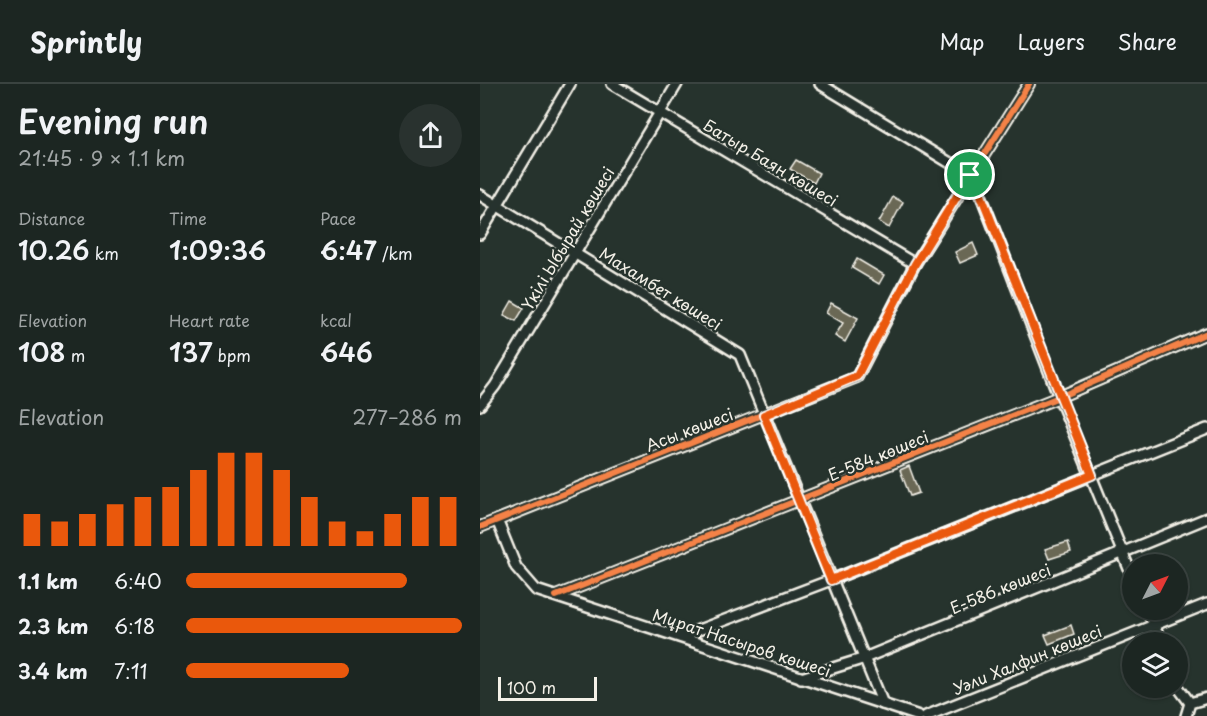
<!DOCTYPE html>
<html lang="en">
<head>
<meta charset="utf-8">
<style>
  :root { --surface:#1c2622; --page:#29322f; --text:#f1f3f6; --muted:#a0a5a5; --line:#3a4340; --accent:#ea580c }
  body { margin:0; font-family:"Playpen Sans",sans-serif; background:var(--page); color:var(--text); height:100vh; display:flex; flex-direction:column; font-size:22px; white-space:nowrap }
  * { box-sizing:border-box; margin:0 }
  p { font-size:20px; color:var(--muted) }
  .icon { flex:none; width:33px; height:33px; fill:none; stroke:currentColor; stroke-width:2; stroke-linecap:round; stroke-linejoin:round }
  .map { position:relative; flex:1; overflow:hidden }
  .side { display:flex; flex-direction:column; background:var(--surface); width:480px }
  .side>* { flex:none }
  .needle { width:39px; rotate:48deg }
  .fabs { position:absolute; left:642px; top:470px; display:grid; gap:12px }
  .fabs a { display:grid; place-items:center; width:66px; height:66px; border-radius:50%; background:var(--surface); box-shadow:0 2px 4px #0004,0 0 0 2px var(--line); font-size:30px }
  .scale { position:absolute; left:18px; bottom:15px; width:99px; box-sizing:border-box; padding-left:6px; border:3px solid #f4f1e8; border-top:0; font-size:16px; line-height:21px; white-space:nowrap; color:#f4f1e8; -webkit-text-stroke:4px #26332d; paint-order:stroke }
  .pin { position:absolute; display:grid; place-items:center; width:51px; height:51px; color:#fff; margin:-26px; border:3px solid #fff; border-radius:50%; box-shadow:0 2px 6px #0007 }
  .round { display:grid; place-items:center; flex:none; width:63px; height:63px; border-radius:32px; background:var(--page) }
  .head { display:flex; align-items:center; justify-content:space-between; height:102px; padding:0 18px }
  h1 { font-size:33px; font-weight:600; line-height:45px }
  .stats { display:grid; grid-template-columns:repeat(3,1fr); gap:9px; height:102px; padding:6px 18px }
  .stats div { display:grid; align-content:center }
  .stats b { font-size:26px; font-weight:600 }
  .stats small { font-size:16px; font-weight:400 }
  .stats p { font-size:16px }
  .chart { height:168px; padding:12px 18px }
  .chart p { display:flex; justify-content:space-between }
  .chart svg { width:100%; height:108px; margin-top:6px; stroke:var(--accent); stroke-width:6 }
  ul { padding:0 18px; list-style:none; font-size:20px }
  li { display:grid; grid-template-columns:96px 72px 1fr; align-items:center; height:45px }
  li i { height:15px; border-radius:8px; background:var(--accent) }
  header { display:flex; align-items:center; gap:36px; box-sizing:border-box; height:84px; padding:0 30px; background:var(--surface); border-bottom:2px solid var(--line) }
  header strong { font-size:28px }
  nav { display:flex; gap:33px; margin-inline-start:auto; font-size:21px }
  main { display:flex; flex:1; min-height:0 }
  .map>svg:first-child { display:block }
  .building { fill:#6b6855; stroke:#f4f1e8; stroke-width:1.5 }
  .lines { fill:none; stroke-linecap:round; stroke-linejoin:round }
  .minor-casing { stroke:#f4f1e8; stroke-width:14 }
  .minor { stroke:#26332d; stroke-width:9 }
  .cycleway-casing { stroke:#26332d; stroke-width:10 }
  .cycleway { stroke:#f48246; stroke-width:6 }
  .route-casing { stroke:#fff; stroke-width:12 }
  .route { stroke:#ea580c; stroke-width:8 }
  .labels { text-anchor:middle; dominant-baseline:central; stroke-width:5; stroke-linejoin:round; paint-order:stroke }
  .street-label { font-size:16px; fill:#f4f1e8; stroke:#26332d }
</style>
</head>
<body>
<header>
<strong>Sprintly</strong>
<nav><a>Map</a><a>Layers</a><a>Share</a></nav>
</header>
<main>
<section class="side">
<div class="head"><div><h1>Evening run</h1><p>21:45 · 9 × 1.1 km</p></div><a class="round"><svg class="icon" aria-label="share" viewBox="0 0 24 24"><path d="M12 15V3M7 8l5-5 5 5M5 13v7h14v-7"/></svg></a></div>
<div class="stats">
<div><p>Distance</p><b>10.26<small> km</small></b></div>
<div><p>Time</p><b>1:09:36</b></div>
<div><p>Pace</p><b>6:47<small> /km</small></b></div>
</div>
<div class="stats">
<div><p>Elevation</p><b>108<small> m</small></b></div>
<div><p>Heart rate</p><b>137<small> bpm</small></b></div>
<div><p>kcal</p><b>646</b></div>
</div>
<div class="chart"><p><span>Elevation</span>277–286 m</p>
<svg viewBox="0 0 160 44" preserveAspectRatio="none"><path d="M5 44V31M15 44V34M25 44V31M35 44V27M45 44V24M55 44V20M65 44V13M75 44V6M85 44V6M95 44V13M105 44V24M115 44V34M125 44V38M135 44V31M145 44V24M155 44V24"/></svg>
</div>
<ul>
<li><b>1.1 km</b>6:40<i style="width:80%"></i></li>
<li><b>2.3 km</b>6:18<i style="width:100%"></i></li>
<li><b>3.4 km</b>7:11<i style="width:59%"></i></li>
</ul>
</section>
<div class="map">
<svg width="727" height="632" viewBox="0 0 727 632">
  <rect width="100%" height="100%" fill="#26332d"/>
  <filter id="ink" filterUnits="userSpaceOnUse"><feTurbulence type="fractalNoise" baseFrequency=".0167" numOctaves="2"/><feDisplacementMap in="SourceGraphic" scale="12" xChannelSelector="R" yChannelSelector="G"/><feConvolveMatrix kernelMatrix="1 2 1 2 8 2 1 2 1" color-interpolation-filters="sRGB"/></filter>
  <g filter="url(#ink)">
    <!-- building -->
    <g class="building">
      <path d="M 316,76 L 339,89 L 334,99 L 310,85 Z"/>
      <path d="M 413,113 L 423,118 L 409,144 L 399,138 Z"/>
      <path d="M 493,159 L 498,171 L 480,179 L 475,168 Z"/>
      <path d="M 377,175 L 404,191 L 399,200 L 372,184 Z"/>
      <path d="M 32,217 L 44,224 L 36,237 L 24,231 Z"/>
      <path d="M 351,219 L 378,234 L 365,258 L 355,252 L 363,239 L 346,229 Z"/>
      <path d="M 429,382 L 439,409 L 430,412 L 420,386 Z"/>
      <path d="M 588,458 L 591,468 L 569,475 L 565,465 Z"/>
      <path d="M 591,541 L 594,550 L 569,560 L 565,551 Z"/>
    </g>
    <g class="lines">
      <!-- minor casing -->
      <g class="minor-casing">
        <g id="minor">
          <path d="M 132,0 L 435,180"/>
          <path d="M 340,0 L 490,91 L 499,106 L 579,313 L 652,492"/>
          <path d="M 0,111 L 260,271 L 403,620"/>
          <path d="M 0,150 L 90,0"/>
          <path d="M 0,321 L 15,302 L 197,0"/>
          <path d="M 17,436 L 36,483 L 56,506 L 439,632"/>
          <path d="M 0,443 L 377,293 L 435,180 L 549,0"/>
          <path d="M 76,512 L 579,313 L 727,249"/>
          <path d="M 667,525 L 681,558"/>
          <path d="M 200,553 L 351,496 L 727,345"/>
          <path d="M 321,594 L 382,575 L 727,434"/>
          <path d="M 698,603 L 710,619"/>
          <path d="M 446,632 L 727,520"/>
          <path d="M 706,632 L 710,619 L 727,614"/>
        </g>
      </g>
      <!-- minor -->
      <use href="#minor" class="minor"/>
      <!-- cycleway casing -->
      <g class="cycleway-casing">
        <g id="cycleway">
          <path d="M 0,443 L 377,293 L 435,180 L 549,0"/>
          <path d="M 76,512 L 579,313 L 727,249"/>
        </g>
      </g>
      <!-- cycleway -->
      <use href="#cycleway" class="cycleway"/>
    </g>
  </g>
  <g class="lines" filter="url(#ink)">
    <!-- route casing -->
    <g class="route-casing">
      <path id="route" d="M 490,91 L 499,106 L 612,391 L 351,496 L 284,331 L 377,292 L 435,180 Z"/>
    </g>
    <!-- route -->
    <use href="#route" class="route"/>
  </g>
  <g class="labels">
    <!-- street labels -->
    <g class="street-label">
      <text transform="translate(291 78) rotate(31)">Батыр Баян көшесі</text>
      <text transform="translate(87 154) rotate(-59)">Үкілі Ыбырай көшесі</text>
      <text transform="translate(181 204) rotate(32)">Махамбет көшесі</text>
      <text transform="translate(209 345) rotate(-21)">Асы көшесі</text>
      <text transform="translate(398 371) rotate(-22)">Е-584 көшесі</text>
      <text transform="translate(520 504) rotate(-22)">Е-586 көшесі</text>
      <text transform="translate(262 558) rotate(18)">Мұрат Насыров көшесі</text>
      <text transform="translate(547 575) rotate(-22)">Уәли Халфин көшесі</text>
    </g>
  </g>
</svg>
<div class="fabs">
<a><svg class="needle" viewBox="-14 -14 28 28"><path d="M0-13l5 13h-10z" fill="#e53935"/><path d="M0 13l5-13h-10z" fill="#a0a5a5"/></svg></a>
<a><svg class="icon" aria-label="layers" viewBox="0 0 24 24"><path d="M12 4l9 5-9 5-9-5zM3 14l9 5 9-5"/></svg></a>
</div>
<div class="scale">100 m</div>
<div class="pin" style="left:490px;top:91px;background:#1e9e55"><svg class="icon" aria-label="arrive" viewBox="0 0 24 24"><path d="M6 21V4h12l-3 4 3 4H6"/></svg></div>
</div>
</main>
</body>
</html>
